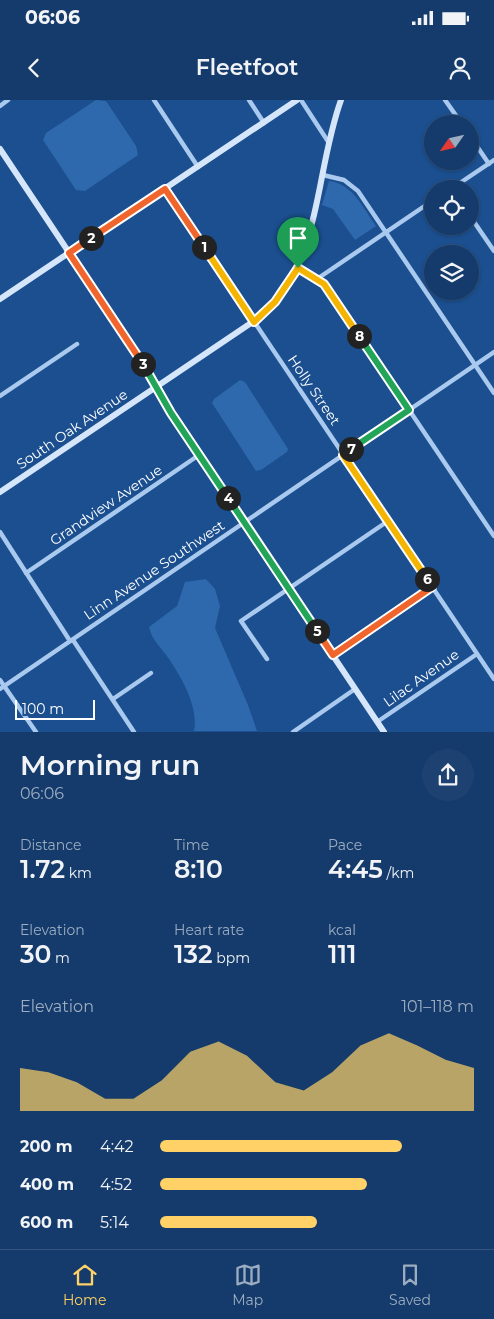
<!DOCTYPE html>
<html lang="en">
<head>
<meta charset="utf-8">
<style>
  :root { --surface:#143b6b; --page:#1d4271; --text:#f1f3f6; --muted:#9dadc1; --line:#33557e; --accent:#ffd166 }
  body { margin:0; font-family:Montserrat,sans-serif; background:var(--page); color:var(--text); height:100vh; display:flex; flex-direction:column; font-size:19px; white-space:nowrap }
  * { box-sizing:border-box; margin:0 }
  p { font-size:16px; color:var(--muted) }
  .icon { flex:none; width:28px; height:28px; fill:none; stroke:currentColor; stroke-width:2; stroke-linecap:round; stroke-linejoin:round }
  .map { position:relative; height:632px; overflow:hidden }
  .panel { display:flex; flex-direction:column; background:var(--surface); flex:1 }
  .panel>* { flex:none }
  .needle { width:32px; rotate:236deg }
  .controls { position:absolute; left:424px; top:15px; display:grid; gap:10px }
  .controls a { display:grid; place-items:center; width:55px; height:55px; border-radius:50%; background:var(--surface); box-shadow:0 1px 4px #0004,0 0 0 1px var(--line); font-size:25px }
  .scale { position:absolute; left:15px; bottom:12px; width:80px; box-sizing:border-box; padding-left:5px; border:2px solid #fff; border-top:0; font-size:14px; line-height:18px; white-space:nowrap; color:#fff; -webkit-text-stroke:4px #1b4f8f; paint-order:stroke }
  .pin { position:absolute; display:grid; place-items:center; width:42px; height:42px; color:#fff; margin:-51px -21px; border-radius:50% 50% 50% 0; rotate:-45deg; box-shadow:0 0 5px #0007 }
  .pin .icon { rotate:45deg }
  .km { position:absolute; width:25px; height:25px; margin:-12px; border-radius:50%; background:#222; color:#fff; font-size:14px; line-height:25px; text-align:center }
  .round { display:grid; place-items:center; flex:none; width:52px; height:52px; border-radius:26px; background:var(--page) }
  .summary { display:flex; align-items:center; justify-content:space-between; height:85px; padding:0 20px }
  h1 { font-size:28px; font-weight:600; line-height:38px }
  .metrics { display:grid; grid-template-columns:repeat(3,1fr); gap:8px; height:85px; padding:5px 20px }
  .metrics div { display:grid; align-content:center }
  .metrics b { font-size:25px; font-weight:600 }
  .metrics small { font-size:14px; font-weight:400 }
  .metrics p { font-size:14px }
  .chart { height:140px; padding:10px 20px }
  .chart p { display:flex; justify-content:space-between }
  .chart svg { width:100%; height:90px; margin-top:5px; fill:var(--accent); opacity:.7 }
  ul { padding:0 20px; list-style:none; font-size:16px }
  li { display:grid; grid-template-columns:80px 60px 1fr; align-items:center; height:38px }
  li i { height:12px; border-radius:6px; background:var(--accent) }
  .status { display:flex; justify-content:space-between; align-items:center; height:35px; padding:0 25px; background:var(--surface); direction:ltr }
  .status svg { height:14px; fill:currentColor }
  header { display:flex; justify-content:space-between; align-items:center; height:65px; padding:0 20px; background:var(--surface); font-size:22px; font-weight:600 }
  .tabs { display:flex; justify-content:space-around; align-items:center; height:70px; border-top:1px solid var(--line); background:var(--surface); font-size:14px; color:var(--muted) }
  .tabs a { display:grid; justify-items:center; gap:2px }
  .tabs .current { color:var(--accent) }
  .map>svg:first-child { display:block }
  .green { fill:#2e69ad }
  .lines { fill:none; stroke-linecap:round; stroke-linejoin:round }
  .street { stroke:#a9c9ee; stroke-width:4.5 }
  .secondary { stroke:#d6e6fa; stroke-width:6 }
  .split-1-casing { stroke:#fff; stroke-width:10 }
  .split-2-casing { stroke:#fff; stroke-width:10 }
  .split-3-casing { stroke:#fff; stroke-width:10 }
  .split-4-casing { stroke:#fff; stroke-width:10 }
  .split-5-casing { stroke:#fff; stroke-width:10 }
  .split-6-casing { stroke:#fff; stroke-width:10 }
  .split-7-casing { stroke:#fff; stroke-width:10 }
  .split-8-casing { stroke:#fff; stroke-width:10 }
  .split-9-casing { stroke:#fff; stroke-width:10 }
  .split-1 { stroke:#f5b400; stroke-width:6 }
  .split-2 { stroke:#f0652b; stroke-width:6 }
  .split-3 { stroke:#f0652b; stroke-width:6 }
  .split-4 { stroke:#22a559; stroke-width:6 }
  .split-5 { stroke:#22a559; stroke-width:6 }
  .split-6 { stroke:#f0652b; stroke-width:6 }
  .split-7 { stroke:#f5b400; stroke-width:6 }
  .split-8 { stroke:#22a559; stroke-width:6 }
  .split-9 { stroke:#f5b400; stroke-width:6 }
  .labels { text-anchor:middle; dominant-baseline:central; stroke-width:4; stroke-linejoin:round; paint-order:stroke }
  .street-label { font-size:14px; fill:#fff; stroke:#1b4f8f }
</style>
</head>
<body>
<div class="status"><b>06:06</b><svg viewBox="0 0 49 12"><path d="M0 12V9h3v3zM5 12V6h3v6zM10 12V3h3v9zM15 12V0h3v12zM26 1h20v11H26zM47 4h2v5h-2z"/></svg></div>
<header><svg class="icon" aria-label="back" viewBox="0 0 24 24"><path d="M15 5l-7 7 7 7"/></svg>Fleetfoot<svg class="icon" aria-label="person" viewBox="0 0 24 24"><circle cx="12" cy="8" r="4"/><path d="M4 21q1-7 8-7t8 7"/></svg></header>
<div class="map">
<svg width="494" height="632" viewBox="0 0 494 632">
  <rect width="100%" height="100%" fill="#1b4f8f"/>
  <!-- green -->
  <g class="green">
    <path d="M 96,0 L 106,1 L 136,46 L 138,55 L 85,91 L 76,90 L 43,40 L 46,33 Z"/>
    <path d="M 329,81 C 353,84 363,108 376,126 L 355,140 L 333,109 L 322,105 Z"/>
    <path d="M 240,280 L 245,282 L 288,349 L 287,352 L 261,370 L 256,371 L 212,303 L 214,299 Z"/>
    <path d="M 206,479 L 215,489 L 220,506 L 215,528 L 248,605 L 257,631 L 194,631 C 199,608 182,578 169,559 C 161,547 152,541 149,527 L 177,506 L 185,482 Z"/>
  </g>
  <g class="lines">
    <!-- street -->
    <g class="street">
      <path d="M 154,0 L 198,67"/>
      <path d="M 249,0 L 264,23"/>
      <path d="M 301,0 L 329,43"/>
      <path d="M 445,0 L 462,24"/>
      <path d="M 0,6 L 8,0"/>
      <path d="M 470,36 L 489,64"/>
      <path d="M 323,75 L 344,80 L 358,91 L 494,293"/>
      <path d="M 165,89 L 494,579"/>
      <path d="M 451,89 L 494,60"/>
      <path d="M 470,116 L 494,151"/>
      <path d="M 298,168 L 317,179 L 327,188 L 494,436"/>
      <path d="M 317,179 L 432,101"/>
      <path d="M 0,296 L 77,244"/>
      <path d="M 0,432 L 70,541"/>
      <path d="M 26,473 L 199,355"/>
      <path d="M 73,540 L 134,632"/>
      <path d="M 333,555 L 432,487"/>
      <path d="M 267,559 L 241,521 L 388,421"/>
      <path d="M 0,580 L 36,632"/>
      <path d="M 0,589 L 494,252"/>
      <path d="M 113,599 L 151,573"/>
      <path d="M 377,622 L 477,554"/>
      <path d="M 293,632 L 355,589"/>
    </g>
    <!-- secondary -->
    <g class="secondary">
      <path d="M 0,49 L 142,262 L 171,313 L 384,632"/>
      <path d="M 0,199 L 297,0"/>
      <path d="M 0,392 L 254,221 C 324,163 313,78 341,0"/>
    </g>
  </g>
  <g class="lines">
    <!-- split-1 casing -->
    <g class="split-1-casing">
      <path id="split-1" d="M 204,147 L 254,222 L 275,202 L 298,168"/>
    </g>
    <!-- split-2 casing -->
    <g class="split-2-casing">
      <path id="split-2" d="M 91,138 L 165,89 L 204,147"/>
    </g>
    <!-- split-3 casing -->
    <g class="split-3-casing">
      <path id="split-3" d="M 91,138 L 69,153 L 143,264"/>
    </g>
    <!-- split-4 casing -->
    <g class="split-4-casing">
      <path id="split-4" d="M 143,264 L 171,313 L 228,398"/>
    </g>
    <!-- split-5 casing -->
    <g class="split-5-casing">
      <path id="split-5" d="M 228,398 L 317,531"/>
    </g>
    <!-- split-6 casing -->
    <g class="split-6-casing">
      <path id="split-6" d="M 317,531 L 333,555 L 432,487 L 427,479"/>
    </g>
    <!-- split-7 casing -->
    <g class="split-7-casing">
      <path id="split-7" d="M 351,349 L 343,355 L 427,479"/>
    </g>
    <!-- split-8 casing -->
    <g class="split-8-casing">
      <path id="split-8" d="M 351,349 L 409,310 L 359,236"/>
    </g>
    <!-- split-9 casing -->
    <g class="split-9-casing">
      <path id="split-9" d="M 298,168 L 324,184 L 359,236"/>
    </g>
    <!-- split-1 -->
    <use href="#split-1" class="split-1"/>
    <!-- split-2 -->
    <use href="#split-2" class="split-2"/>
    <!-- split-3 -->
    <use href="#split-3" class="split-3"/>
    <!-- split-4 -->
    <use href="#split-4" class="split-4"/>
    <!-- split-5 -->
    <use href="#split-5" class="split-5"/>
    <!-- split-6 -->
    <use href="#split-6" class="split-6"/>
    <!-- split-7 -->
    <use href="#split-7" class="split-7"/>
    <!-- split-8 -->
    <use href="#split-8" class="split-8"/>
    <!-- split-9 -->
    <use href="#split-9" class="split-9"/>
  </g>
  <g class="labels">
    <!-- street labels -->
    <g class="street-label">
      <text transform="translate(314 290) rotate(56)">Holly Street</text>
      <text transform="translate(72 329) rotate(-34)">South Oak Avenue</text>
      <text transform="translate(106 405) rotate(-34)">Grandview Avenue</text>
      <text transform="translate(154 470) rotate(-34)">Linn Avenue Southwest</text>
      <text transform="translate(421 578) rotate(-35)">Lilac Avenue</text>
    </g>
  </g>
</svg>
<div class="controls">
<a><svg class="needle" viewBox="-14 -14 28 28"><path d="M0-13l5 13h-10z" fill="#e53935"/><path d="M0 13l5-13h-10z" fill="#9dadc1"/></svg></a>
<a><svg class="icon" aria-label="locate" viewBox="0 0 24 24"><circle cx="12" cy="12" r="6"/><path d="M12 2v4M12 18v4M2 12h4M18 12h4"/></svg></a>
<a><svg class="icon" aria-label="layers" viewBox="0 0 24 24"><path d="M12 4l9 5-9 5-9-5zM3 14l9 5 9-5"/></svg></a>
</div>
<div class="scale">100 m</div>
<div class="pin" style="left:298px;top:168px;background:#1e9e55"><svg class="icon" aria-label="arrive" viewBox="0 0 24 24"><path d="M6 21V4h12l-3 4 3 4H6"/></svg></div>
<b class="km" style="left:204px;top:147px">1</b>
<b class="km" style="left:91px;top:138px">2</b>
<b class="km" style="left:143px;top:264px">3</b>
<b class="km" style="left:228px;top:398px">4</b>
<b class="km" style="left:317px;top:531px">5</b>
<b class="km" style="left:427px;top:479px">6</b>
<b class="km" style="left:351px;top:349px">7</b>
<b class="km" style="left:359px;top:236px">8</b>
</div>
<section class="panel">
<div class="summary"><div><h1>Morning run</h1><p>06:06</p></div><a class="round"><svg class="icon" aria-label="share" viewBox="0 0 24 24"><path d="M12 15V3M7 8l5-5 5 5M5 13v7h14v-7"/></svg></a></div>
<div class="metrics">
<div><p>Distance</p><b>1.72<small> km</small></b></div>
<div><p>Time</p><b>8:10</b></div>
<div><p>Pace</p><b>4:45<small> /km</small></b></div>
</div>
<div class="metrics">
<div><p>Elevation</p><b>30<small> m</small></b></div>
<div><p>Heart rate</p><b>132<small> bpm</small></b></div>
<div><p>kcal</p><b>111</b></div>
</div>
<div class="chart"><p><span>Elevation</span>101–118 m</p>
<svg viewBox="0 0 160 44" preserveAspectRatio="none"><path d="M0 44V23L10 25L20 30L30 38L40 38L50 29L60 15L70 10L80 17L90 30L100 34L110 25L120 12L130 6L140 12L150 19L160 23V44z"/></svg>
</div>
<ul>
<li><b>200 m</b>4:42<i style="width:77%"></i></li>
<li><b>400 m</b>4:52<i style="width:66%"></i></li>
<li><b>600 m</b>5:14<i style="width:50%"></i></li>
</ul>
</section>
<nav class="tabs">
<a class="current"><svg class="icon" aria-label="home" viewBox="0 0 24 24"><path d="M3 11l9-7 9 7M6 9v11h12V9"/></svg>Home</a>
<a><svg class="icon" aria-label="map" viewBox="0 0 24 24"><path d="M3 6l6-2 6 2 6-2v14l-6 2-6-2-6 2zM9 4v14M15 6v14"/></svg>Map</a>
<a><svg class="icon" aria-label="saved" viewBox="0 0 24 24"><path d="M7 4h10v16l-5-4-5 4z"/></svg>Saved</a>
</nav>
</body>
</html>
